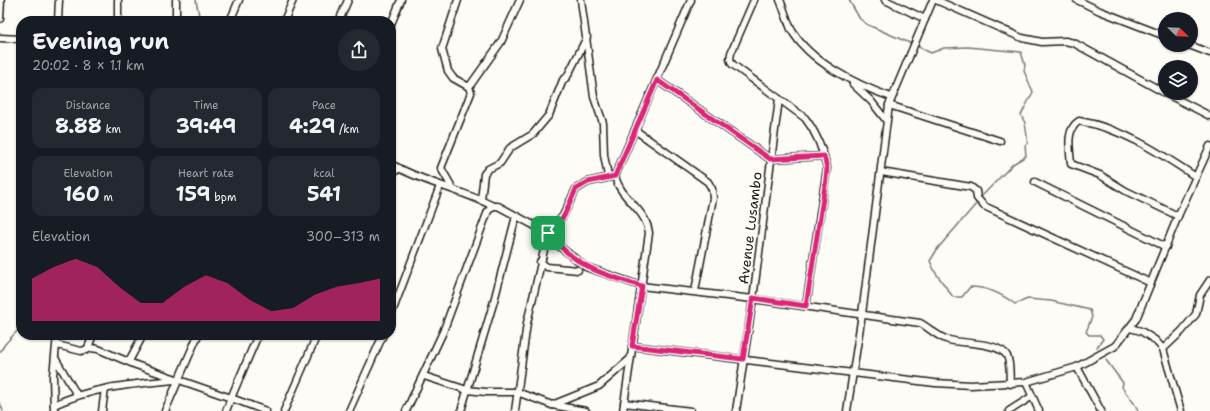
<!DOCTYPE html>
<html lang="en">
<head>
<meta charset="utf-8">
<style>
  :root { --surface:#171b24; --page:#242831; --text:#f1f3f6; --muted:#9ea1a6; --accent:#db2777 }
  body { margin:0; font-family:"Shantell Sans",sans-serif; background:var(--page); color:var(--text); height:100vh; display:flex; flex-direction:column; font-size:15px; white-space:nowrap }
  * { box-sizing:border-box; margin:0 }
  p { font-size:13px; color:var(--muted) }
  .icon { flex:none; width:22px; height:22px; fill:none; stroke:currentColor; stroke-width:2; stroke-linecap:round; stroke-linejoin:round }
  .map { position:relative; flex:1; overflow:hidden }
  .sheet { position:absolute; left:16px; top:16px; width:380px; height:324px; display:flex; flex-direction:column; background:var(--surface); border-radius:16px; box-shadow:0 1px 3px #0004 }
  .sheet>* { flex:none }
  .needle { width:26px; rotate:113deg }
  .controls { position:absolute; left:1158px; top:12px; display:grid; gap:8px }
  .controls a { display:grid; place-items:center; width:40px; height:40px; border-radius:50%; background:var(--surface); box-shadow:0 1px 3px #0004; font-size:20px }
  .pin { position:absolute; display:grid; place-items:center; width:34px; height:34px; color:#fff; margin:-17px; border-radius:8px; box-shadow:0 2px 6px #0006 }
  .round { display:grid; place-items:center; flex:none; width:42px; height:42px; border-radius:21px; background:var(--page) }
  .head { display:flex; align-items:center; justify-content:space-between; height:68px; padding:0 16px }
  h1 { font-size:22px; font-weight:700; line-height:30px }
  .figures { display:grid; grid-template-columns:repeat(3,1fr); gap:6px; height:68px; padding:4px 16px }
  .figures div { display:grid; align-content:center; border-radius:10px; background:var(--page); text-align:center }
  .figures b { font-size:20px; font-weight:700 }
  .figures small { font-size:11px; font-weight:400 }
  .figures p { font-size:11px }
  .chart { height:112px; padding:8px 16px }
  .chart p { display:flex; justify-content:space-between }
  .chart svg { width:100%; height:72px; margin-top:4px; fill:var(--accent); opacity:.7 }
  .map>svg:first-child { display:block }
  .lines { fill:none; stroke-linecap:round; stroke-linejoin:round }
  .stream { stroke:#797876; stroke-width:1.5 }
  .minor-casing { stroke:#1c1c1c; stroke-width:9 }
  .minor { stroke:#fdfcf7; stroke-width:6 }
  .route-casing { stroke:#fff; stroke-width:8 }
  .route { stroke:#db2777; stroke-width:5 }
  .labels { text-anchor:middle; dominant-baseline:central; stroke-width:3.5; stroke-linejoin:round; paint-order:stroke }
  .street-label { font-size:14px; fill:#1c1c1c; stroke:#fdfcf7 }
</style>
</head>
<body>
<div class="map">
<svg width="1210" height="411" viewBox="0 0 1210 411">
  <rect width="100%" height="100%" fill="#fdfcf7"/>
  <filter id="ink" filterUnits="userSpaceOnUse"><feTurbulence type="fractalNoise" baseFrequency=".025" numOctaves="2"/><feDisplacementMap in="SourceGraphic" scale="8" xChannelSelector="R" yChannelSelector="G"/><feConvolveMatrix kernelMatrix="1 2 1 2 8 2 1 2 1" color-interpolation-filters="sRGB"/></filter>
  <g filter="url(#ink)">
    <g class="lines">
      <!-- stream -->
      <g class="stream">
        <path d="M 196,0 L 200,21"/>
        <path d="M 849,0 L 860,19 L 868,25 L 912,44"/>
        <path d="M 915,45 L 931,53 L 944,48 L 968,47 L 1021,52 L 1025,65 L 1024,71 L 1033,92 L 1021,115 L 1025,123 L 1028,143 L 1025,145 L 1026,156 L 1013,164 L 980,198"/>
        <path d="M 977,203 L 938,248 L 930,261 L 935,272 L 953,297 L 962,297 L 970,287 C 986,287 1002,294 1015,304 L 1028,299 L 1051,301 L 1090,310 L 1092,317 L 1086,332 L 1089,335 L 1100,335 L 1103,339 L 1097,347"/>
        <path d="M 0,352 L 5,344 L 21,327"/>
        <path d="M 1106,360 L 1123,383 L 1122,387 C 1127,396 1135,401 1138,411"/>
        <path d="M 0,403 L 3,411"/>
      </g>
      <!-- minor casing -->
      <g class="minor-casing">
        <g id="minor">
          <path d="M 176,0 L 176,21"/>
          <path d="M 581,0 L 594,97 L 603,123 L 604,155 L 608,176"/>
          <path d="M 754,0 L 731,53 L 730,59 L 732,64 L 805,118 C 816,132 823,150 827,168 L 806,306"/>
          <path d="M 780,0 C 784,9 787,20 791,29 C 809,62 857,85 891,97"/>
          <path d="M 885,0 L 925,19"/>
          <path d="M 936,0 L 1022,38 L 1042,42 L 1065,41 L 1074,43 L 1165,93"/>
          <path d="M 1077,0 L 1100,11 L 1165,36"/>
          <path d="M 0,19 L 1,0"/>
          <path d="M 58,21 L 59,0"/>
          <path d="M 118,21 L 118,0"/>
          <path d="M 230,21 L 239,0"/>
          <path d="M 284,21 L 293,0"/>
          <path d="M 339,21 L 348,0"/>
          <path d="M 391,24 L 401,0"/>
          <path d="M 0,38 L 21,39"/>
          <path d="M 1189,45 L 1210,53"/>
          <path d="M 657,80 L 770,159 L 824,156"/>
          <path d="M 853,84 L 871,101 L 886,120"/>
          <path d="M 469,87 L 501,42 L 520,0"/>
          <path d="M 1165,93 L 1210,116"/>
          <path d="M 889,105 L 1000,141"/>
          <path d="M 635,130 L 708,182 L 712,189 L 713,198 L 695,291"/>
          <path d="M 391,164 C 424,183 460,189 493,206"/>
          <path d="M 881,172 L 971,187 L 976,191 L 977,198 L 984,206 L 1151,283"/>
          <path d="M 391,175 L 399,168"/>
          <path d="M 1035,182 L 1166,247"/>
          <path d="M 453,189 L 441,168 L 471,93 L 469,87 L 453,78 L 448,71 L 442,49 L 458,0"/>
          <path d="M 481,200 L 484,174 L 488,169 L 500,163 L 510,148 L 533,134 L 549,115 L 563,80 L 567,77 L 587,37"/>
          <path d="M 1178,216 L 1126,191 L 1100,175 L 1071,164 C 1070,150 1065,130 1079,121 C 1122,128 1160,153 1196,177"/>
          <path d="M 540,262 L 547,267 L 578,270"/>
          <path d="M 391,315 L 440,186"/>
          <path d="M 1130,328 L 1141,331 L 1155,340 L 1163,349 L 1181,411"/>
          <path d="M 258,335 L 231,398 L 266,411"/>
          <path d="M 57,345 L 81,351 L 91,348 L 98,349 L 136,365 L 231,398 L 226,411"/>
          <path d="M 632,346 L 935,383 L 971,385 L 1026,382 L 1077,367 L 1115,346 L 1136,319 L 1178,216 L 1210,146"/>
          <path d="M 1163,349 L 1182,331 L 1196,314 L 1200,295 L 1210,280"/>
          <path d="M 87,350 L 93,335"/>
          <path d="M 55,358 L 77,395"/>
          <path d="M 129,361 L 143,335"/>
          <path d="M 1077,367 L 1101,411"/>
          <path d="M 424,376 L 467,390 L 486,392 L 517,392 L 552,405 L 586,411"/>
          <path d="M 1026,382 L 1039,411"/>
          <path d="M 624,403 L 691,411"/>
          <path d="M 54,405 C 92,387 134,384 175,380"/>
          <path d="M 552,405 L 599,386 L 630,359"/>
          <path d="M 54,411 L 53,376 L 57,335"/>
          <path d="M 102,411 L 105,389"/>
          <path d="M 165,411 L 198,335"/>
          <path d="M 284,411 L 317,335"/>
          <path d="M 349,411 L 383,335"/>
          <path d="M 406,411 L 443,332 L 488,211 L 493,206 L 498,206 L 548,233 L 559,246 L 586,267 L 641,286 L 753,299 L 920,323 C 930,328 937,337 949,340 C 963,344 1000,342 1007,356 C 1011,364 1009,375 1010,384"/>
          <path d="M 461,411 L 494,301 L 516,216"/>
          <path d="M 515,411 L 527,323 L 548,233 L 563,216 L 576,189 L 588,182 L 615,176"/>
          <path d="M 623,411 L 649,233 C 646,208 620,199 615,176 L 691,0"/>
          <path d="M 736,411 L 753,299 L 779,99"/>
          <path d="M 847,411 L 862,314 L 889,105 L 933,0"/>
          <path d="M 1009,411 L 1031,397"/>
        </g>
      </g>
      <!-- minor -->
      <use href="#minor" class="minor"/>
    </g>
  </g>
  <g class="lines" filter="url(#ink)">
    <!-- route casing -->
    <g class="route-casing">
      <path id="route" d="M 657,80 L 770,159 L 824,156 L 827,168 L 826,179 L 806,306 L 753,298 L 743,359 L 632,346 L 642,286 C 601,274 576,267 548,233 L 564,216 L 576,189 L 588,182 L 615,176 Z"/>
    </g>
    <!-- route -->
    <use href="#route" class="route"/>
  </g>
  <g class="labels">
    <!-- street labels -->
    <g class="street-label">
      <text transform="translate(750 228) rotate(-83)">Avenue Lusambo</text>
    </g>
  </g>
</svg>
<div class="controls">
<a><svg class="needle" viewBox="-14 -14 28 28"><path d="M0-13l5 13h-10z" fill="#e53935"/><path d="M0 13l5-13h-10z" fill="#9ea1a6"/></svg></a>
<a><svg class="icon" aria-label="layers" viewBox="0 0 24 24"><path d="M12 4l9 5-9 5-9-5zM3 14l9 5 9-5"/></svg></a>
</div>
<div class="pin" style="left:548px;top:233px;background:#1e9e55"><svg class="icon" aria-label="arrive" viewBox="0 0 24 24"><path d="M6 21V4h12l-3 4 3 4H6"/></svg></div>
<section class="sheet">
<div class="head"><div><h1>Evening run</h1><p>20:02 · 8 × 1.1 km</p></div><a class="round"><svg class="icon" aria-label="share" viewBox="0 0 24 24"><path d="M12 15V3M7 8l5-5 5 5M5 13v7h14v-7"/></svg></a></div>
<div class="figures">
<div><p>Distance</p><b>8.88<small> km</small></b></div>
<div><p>Time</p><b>39:49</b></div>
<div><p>Pace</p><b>4:29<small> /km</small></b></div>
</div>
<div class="figures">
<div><p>Elevation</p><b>160<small> m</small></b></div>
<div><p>Heart rate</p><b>159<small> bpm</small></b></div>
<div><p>kcal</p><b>541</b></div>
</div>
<div class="chart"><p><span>Elevation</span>300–313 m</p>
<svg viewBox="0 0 160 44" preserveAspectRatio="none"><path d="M0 44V18L10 11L20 6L30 11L40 23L50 33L60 33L70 23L80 16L90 21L100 31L110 38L120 36L130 28L140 23L150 21L160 18V44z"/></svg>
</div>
</section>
</div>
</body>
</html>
